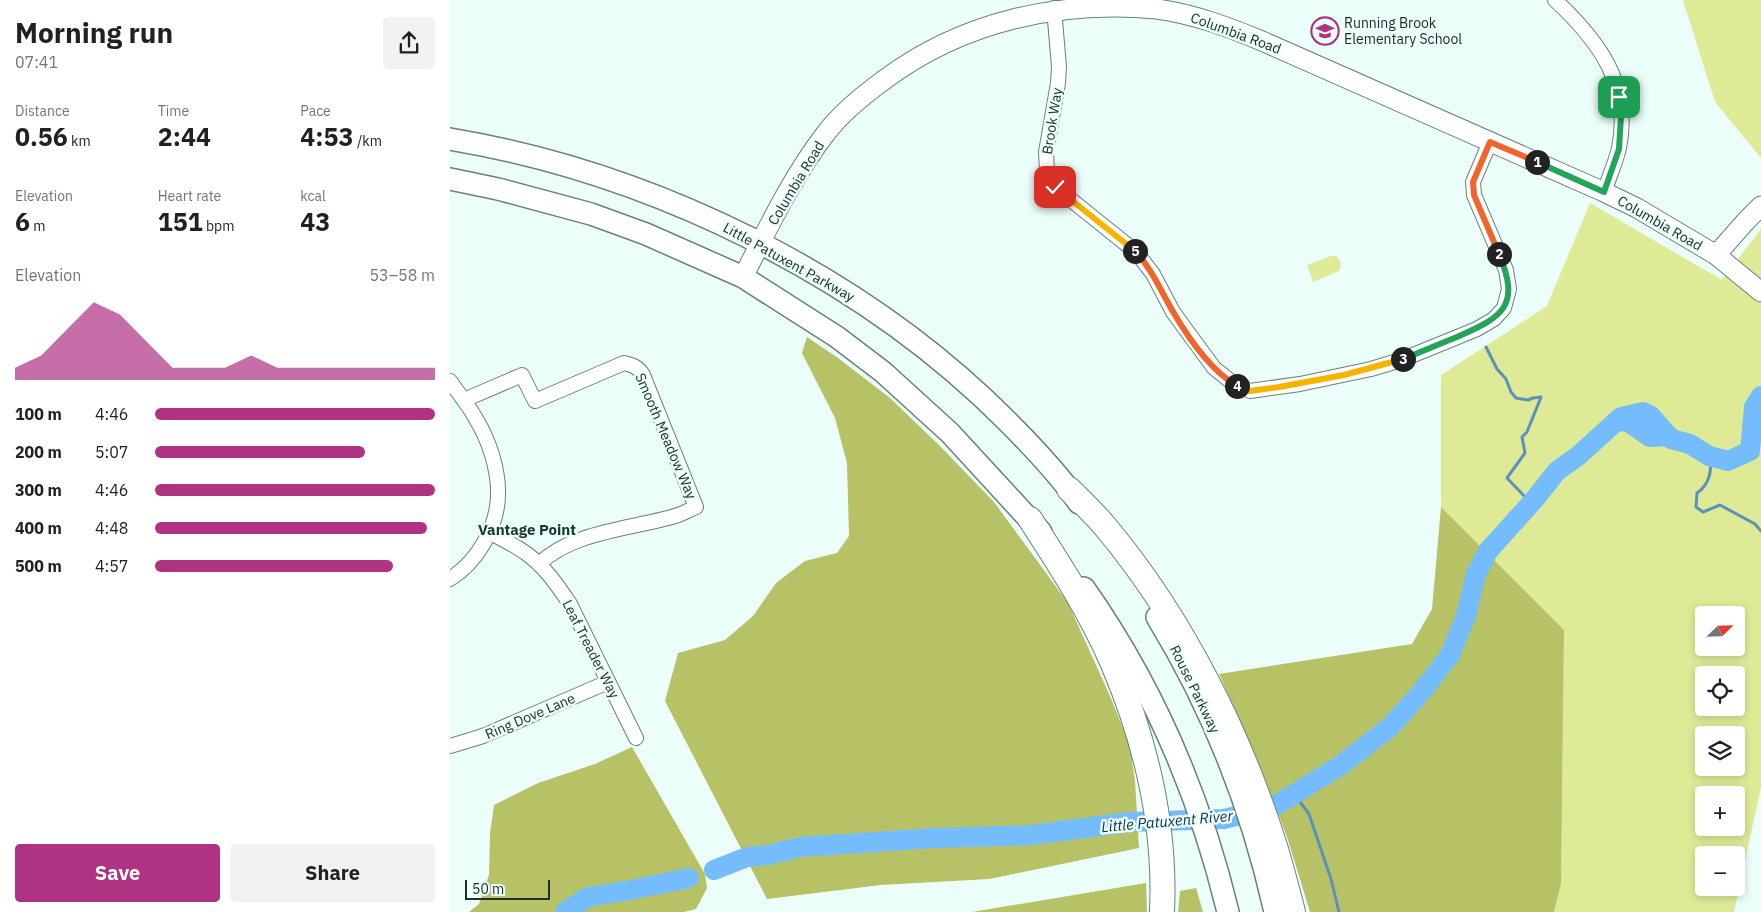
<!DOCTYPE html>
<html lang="en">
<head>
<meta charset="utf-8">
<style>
  :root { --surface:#fff; --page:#f2f2f2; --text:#202124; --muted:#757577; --accent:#af3283 }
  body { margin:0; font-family:"IBM Plex Sans",sans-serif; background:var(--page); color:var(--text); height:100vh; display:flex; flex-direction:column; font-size:19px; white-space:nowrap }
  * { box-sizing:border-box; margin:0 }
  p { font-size:16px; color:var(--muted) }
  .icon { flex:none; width:28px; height:28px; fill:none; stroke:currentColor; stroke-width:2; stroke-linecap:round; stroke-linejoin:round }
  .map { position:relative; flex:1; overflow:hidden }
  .details { display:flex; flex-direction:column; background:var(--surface); width:450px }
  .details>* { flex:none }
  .needle { width:32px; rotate:67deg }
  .controls { position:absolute; left:1245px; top:606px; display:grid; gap:10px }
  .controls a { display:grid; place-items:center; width:50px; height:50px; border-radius:5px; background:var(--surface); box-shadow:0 2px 8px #0003; font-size:25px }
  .scale { position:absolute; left:15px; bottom:12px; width:85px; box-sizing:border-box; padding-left:5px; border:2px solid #212d2b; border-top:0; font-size:14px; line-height:18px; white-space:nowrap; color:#212d2b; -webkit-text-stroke:4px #ebfefa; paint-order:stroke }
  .pin { position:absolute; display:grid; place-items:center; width:42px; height:42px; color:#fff; margin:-21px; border-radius:10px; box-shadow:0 2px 8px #0006 }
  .km { position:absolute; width:25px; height:25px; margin:-12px; border-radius:50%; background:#222; color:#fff; font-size:14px; line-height:25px; text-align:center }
  .round { display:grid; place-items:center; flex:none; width:52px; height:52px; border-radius:5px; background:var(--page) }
  .overview { display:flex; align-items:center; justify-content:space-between; height:85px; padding:0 15px }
  h1 { font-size:28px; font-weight:800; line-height:38px }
  .figures { display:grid; grid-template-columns:repeat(3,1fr); gap:8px; height:85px; padding:5px 15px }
  .figures div { display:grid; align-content:center }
  .figures b { font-size:25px; font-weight:800 }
  .figures small { font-size:14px; font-weight:400 }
  .figures p { font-size:14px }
  .chart { height:140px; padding:10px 15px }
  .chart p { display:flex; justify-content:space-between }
  .chart svg { width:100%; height:90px; margin-top:5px; fill:var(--accent); opacity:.7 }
  .action { display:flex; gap:10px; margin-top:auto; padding:10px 15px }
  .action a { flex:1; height:58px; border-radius:5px; background:var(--accent); color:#fff; font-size:20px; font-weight:800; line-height:58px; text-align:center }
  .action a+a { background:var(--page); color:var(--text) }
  ul { padding:0 15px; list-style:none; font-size:16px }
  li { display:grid; grid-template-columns:80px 60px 1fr; align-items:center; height:38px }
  li i { height:12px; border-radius:6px; background:var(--accent) }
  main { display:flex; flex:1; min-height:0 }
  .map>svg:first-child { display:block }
  .green { fill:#dfea97; fill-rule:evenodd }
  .forest { fill:#b7c266 }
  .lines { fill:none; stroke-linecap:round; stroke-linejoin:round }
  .stream { stroke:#5b91bd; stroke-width:3 }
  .river { stroke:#74bcfc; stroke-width:20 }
  .street-casing { stroke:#65827c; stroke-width:16 }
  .secondary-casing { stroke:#65827c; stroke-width:21 }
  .primary-casing { stroke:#65827c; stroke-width:24 }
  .highway-casing { stroke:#65827c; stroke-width:26 }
  .street { stroke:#fff; stroke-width:14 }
  .secondary { stroke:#fff; stroke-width:19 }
  .primary { stroke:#fff; stroke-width:21 }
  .highway { stroke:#fff; stroke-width:24 }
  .split-1-casing { stroke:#fff; stroke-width:10 }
  .split-2-casing { stroke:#fff; stroke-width:10 }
  .split-3-casing { stroke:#fff; stroke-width:10 }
  .split-4-casing { stroke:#fff; stroke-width:10 }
  .split-5-casing { stroke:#fff; stroke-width:10 }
  .split-6-casing { stroke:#fff; stroke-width:10 }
  .split-1 { stroke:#22a559; stroke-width:6 }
  .split-2 { stroke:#f0652b; stroke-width:6 }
  .split-3 { stroke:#22a559; stroke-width:6 }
  .split-4 { stroke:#f5b400; stroke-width:6 }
  .split-5 { stroke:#f0652b; stroke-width:6 }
  .split-6 { stroke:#f5b400; stroke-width:6 }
  .labels { text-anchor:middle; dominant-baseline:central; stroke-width:5; stroke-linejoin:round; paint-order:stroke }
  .poi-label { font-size:14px; fill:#212d2b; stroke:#ebfefa; text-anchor:start }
  .street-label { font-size:14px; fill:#212d2b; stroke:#ebfefa }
  .neighbourhood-label { font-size:15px; font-weight:bold; fill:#1b3631; stroke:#ebfefa }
  .water-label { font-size:15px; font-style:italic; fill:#102e48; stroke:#ebfefa }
</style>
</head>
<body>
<main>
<section class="details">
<div class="overview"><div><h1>Morning run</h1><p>07:41</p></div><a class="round"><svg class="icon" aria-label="share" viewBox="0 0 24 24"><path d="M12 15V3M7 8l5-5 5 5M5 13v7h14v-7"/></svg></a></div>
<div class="figures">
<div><p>Distance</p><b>0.56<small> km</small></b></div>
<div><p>Time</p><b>2:44</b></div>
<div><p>Pace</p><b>4:53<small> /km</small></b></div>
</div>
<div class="figures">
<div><p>Elevation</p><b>6<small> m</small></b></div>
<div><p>Heart rate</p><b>151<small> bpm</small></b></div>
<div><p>kcal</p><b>43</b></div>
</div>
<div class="chart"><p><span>Elevation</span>53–58 m</p>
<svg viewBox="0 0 160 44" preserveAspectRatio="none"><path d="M0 44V38L10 32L20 19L30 6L40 12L50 25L60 38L70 38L80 38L90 32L100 38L110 38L120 38L130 38L140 38L150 38L160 38V44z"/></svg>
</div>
<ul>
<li><b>100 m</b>4:46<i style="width:100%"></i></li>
<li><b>200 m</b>5:07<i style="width:75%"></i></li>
<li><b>300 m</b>4:46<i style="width:100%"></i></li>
<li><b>400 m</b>4:48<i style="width:97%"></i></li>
<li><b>500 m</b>4:57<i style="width:85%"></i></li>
</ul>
<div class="action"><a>Save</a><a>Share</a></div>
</section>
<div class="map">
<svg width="1311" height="912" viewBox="0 0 1311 912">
  <rect width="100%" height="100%" fill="#ebfefa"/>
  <!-- green -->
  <g class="green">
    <path d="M 1233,0 L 1311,0 L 1311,158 L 1265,102 Z"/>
    <path d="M 1140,203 L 1272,280 L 1311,229 L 1311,787 L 1284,912 L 1104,912 L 1111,884 L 1114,630 L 991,507 L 991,375 L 1097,306 ZM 1254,615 L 1286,615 L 1286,648 L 1254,648 ZM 1254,675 L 1286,675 L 1286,708 L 1254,708 ZM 1254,735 L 1286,735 L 1286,768 L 1254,768 ZM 1254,795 L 1286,795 L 1286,828 L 1254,828 ZM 1254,855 L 1286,855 L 1286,888 L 1254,888 Z"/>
    <path d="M 881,256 L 886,256 C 890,260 892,264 890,269 L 887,272 L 863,282 L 857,265 Z"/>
  </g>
  <!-- forest -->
  <g class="forest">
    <path d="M 357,337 L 388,358 L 440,398 L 491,447 L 544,502 L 618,603 L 660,696 L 680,746 L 685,781 L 689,848 L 539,879 L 431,885 L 317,899 L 215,701 L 228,653 L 275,640 L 303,616 L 326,583 L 355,561 L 387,553 L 399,536 L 397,463 L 385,418 L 352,353 Z"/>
    <path d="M 991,507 L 1114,630 L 1111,884 L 1104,912 L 860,912 L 837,837 L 806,756 L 769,674 L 962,644 L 982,609 Z"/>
    <path d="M 182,747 L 255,874 L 257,888 L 246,909 L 234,912 L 19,912 L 29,904 L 39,875 L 40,833 L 44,805 L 88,783 L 145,764 Z"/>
    <path d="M 696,883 L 697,912 L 522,912 Z"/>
    <path d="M 746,888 L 753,912 L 728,912 L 730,891 Z"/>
  </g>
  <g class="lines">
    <!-- stream -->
    <g class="stream">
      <path d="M 1036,347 L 1047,369 L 1056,379 L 1061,392 L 1066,398 L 1078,400 L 1083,398 L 1091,397 L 1077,432 L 1072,437 L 1075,453 L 1057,478 L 1081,503"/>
      <path d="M 1259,456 C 1263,470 1259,485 1247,493 L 1246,507 L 1253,512 L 1270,505 L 1305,524 L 1311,531"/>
      <path d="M 845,795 L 859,814 L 881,879 L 889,912"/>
    </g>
    <!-- river -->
    <g class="river">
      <path d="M 1168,420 L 1180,423 L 1200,437 L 1219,436"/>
      <path d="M 264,870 L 297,857 L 318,855 L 350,847 L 484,838 L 581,835 L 680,822 L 774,819 L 823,807 L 891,765 L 940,727 L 973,690 L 1000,655 L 1016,616 L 1026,574 L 1038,551 L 1084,500 L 1107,471 L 1128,456 L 1171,417 L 1193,412 L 1201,416 L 1221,439 L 1240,444 L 1259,456 L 1278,461 L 1300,451 L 1304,407 L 1311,396"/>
      <path d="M 115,912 L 138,897 L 180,890 L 239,878"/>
    </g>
    <!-- street casing -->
    <g class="street-casing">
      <g id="street">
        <path d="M 1105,0 C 1148,40 1182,84 1169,148 C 1166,162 1159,177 1154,192"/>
        <path d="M 604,8 L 609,67 L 608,83 L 596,152 L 597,172 L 600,180 L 605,187 L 686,252 L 703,274 L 723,312 L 764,368 L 784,384 L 800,391 L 850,384 L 921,369 L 951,360 L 1027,329 L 1044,319 L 1054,308 L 1059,289 L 1056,270 L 1024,195 L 1023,182 L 1040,142"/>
        <path d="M 0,381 C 9,394 19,406 26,419 C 39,440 49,470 48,496 C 47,528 27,562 0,579"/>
        <path d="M 14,400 L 72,375 L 85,401 L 174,363 C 183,365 188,367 193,375 L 246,507 C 239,510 232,514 225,516 C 182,529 123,531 89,564"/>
        <path d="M 39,532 C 52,539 65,545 77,554 C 95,567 108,586 120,604 L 186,738"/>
        <path d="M 0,746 L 33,736 L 158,682"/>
      </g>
    </g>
    <!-- secondary casing -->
    <g class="secondary-casing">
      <g id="secondary">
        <path d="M 1266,255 L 1296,221 L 1311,206"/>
        <path d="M 293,277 C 318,228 342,177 376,133 C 392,112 412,96 434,80 C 513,21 609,0 707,9 C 744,14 778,27 812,41 L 1154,192 L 1187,208 L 1266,255 L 1311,292"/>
      </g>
    </g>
    <!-- primary casing -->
    <g class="primary-casing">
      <g id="primary">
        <path d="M 0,139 C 202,173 412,275 557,421 C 582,446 608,473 629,503"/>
        <path d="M 0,179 L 48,189 L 141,214 L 196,234 L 293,277 L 387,337 L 433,372 L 500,433 L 591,532"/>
        <path d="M 634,588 C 703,686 750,796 778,912"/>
        <path d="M 707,617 C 762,707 802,809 825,912"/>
      </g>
    </g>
    <!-- highway casing -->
    <g class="highway-casing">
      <g id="highway">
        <path d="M 619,489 C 632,502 646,515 658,530 C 732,619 789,733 824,843 C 831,865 837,889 843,912"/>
        <path d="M 580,519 C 610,565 641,613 663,664 C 696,742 716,827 712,912"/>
      </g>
    </g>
    <!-- street -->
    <use href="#street" class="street"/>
    <!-- secondary -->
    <use href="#secondary" class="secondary"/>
    <!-- primary -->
    <use href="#primary" class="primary"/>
    <!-- highway -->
    <use href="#highway" class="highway"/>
  </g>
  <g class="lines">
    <!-- split-1 casing -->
    <g class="split-1-casing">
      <path id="split-1" d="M 1087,162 L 1154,192 L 1169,149 L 1171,116 L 1169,97"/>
    </g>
    <!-- split-2 casing -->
    <g class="split-2-casing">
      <path id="split-2" d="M 1049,254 L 1024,195 L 1023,182 L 1040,142 L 1087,162"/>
    </g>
    <!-- split-3 casing -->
    <g class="split-3-casing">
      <path id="split-3" d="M 953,359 C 971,352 989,344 1007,337 C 1053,317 1071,306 1049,254"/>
    </g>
    <!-- split-4 casing -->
    <g class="split-4-casing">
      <path id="split-4" d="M 787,386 L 800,391 L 829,387 L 894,375 L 953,359"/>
    </g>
    <!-- split-5 casing -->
    <g class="split-5-casing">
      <path id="split-5" d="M 685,251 C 701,268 710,289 722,310 C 737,336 760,370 787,386"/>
    </g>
    <!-- split-6 casing -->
    <g class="split-6-casing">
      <path id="split-6" d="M 605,187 L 685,251"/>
    </g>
    <!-- split-1 -->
    <use href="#split-1" class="split-1"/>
    <!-- split-2 -->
    <use href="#split-2" class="split-2"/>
    <!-- split-3 -->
    <use href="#split-3" class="split-3"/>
    <!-- split-4 -->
    <use href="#split-4" class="split-4"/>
    <!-- split-5 -->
    <use href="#split-5" class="split-5"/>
    <!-- split-6 -->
    <use href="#split-6" class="split-6"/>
  </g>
  <!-- icons -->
  <defs>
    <g id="school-ring" transform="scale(1.4375)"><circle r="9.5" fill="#ebfefa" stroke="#af3283" stroke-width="1.5"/><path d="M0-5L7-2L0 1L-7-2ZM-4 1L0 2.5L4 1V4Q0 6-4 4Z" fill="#af3283"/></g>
  </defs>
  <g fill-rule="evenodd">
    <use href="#school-ring" x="875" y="31"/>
  </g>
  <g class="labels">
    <!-- poi labels -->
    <g class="poi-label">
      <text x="894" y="23">Running Brook<tspan x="894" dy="16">Elementary School</tspan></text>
    </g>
    <!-- street labels -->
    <g class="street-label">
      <text transform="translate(786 33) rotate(20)">Columbia Road</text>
      <text transform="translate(602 121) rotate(-81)">Brook Way</text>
      <text transform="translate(346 183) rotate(-59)">Columbia Road</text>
      <text transform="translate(1210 223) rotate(30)">Columbia Road</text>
      <text transform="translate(339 262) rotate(29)">Little Patuxent Parkway</text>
      <text transform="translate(216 436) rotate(67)">Smooth Meadow Way</text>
      <text transform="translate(141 649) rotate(63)">Leaf Treader Way</text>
      <text transform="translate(745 689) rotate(64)">Rouse Parkway</text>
      <text transform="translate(80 716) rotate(-23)">Ring Dove Lane</text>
    </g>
    <!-- neighbourhood labels -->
    <g class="neighbourhood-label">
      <text x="77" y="529">Vantage Point</text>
    </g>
    <!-- water labels -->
    <g class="water-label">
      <text transform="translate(717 821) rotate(-5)">Little Patuxent River</text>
    </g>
  </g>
</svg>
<div class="controls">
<a><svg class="needle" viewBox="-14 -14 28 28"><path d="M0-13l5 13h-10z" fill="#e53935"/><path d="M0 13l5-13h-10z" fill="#757577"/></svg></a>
<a><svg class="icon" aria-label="locate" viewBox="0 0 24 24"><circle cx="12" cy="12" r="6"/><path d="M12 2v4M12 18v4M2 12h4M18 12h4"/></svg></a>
<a><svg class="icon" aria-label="layers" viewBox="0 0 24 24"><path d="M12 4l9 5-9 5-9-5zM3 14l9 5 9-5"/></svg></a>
<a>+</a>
<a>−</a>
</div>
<div class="scale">50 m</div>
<div class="pin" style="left:1169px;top:97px;background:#1e9e55"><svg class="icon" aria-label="arrive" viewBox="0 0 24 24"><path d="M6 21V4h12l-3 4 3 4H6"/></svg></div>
<div class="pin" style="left:605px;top:187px;background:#d93025"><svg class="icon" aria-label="check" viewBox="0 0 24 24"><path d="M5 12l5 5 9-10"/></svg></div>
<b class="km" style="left:1087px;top:162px">1</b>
<b class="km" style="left:1049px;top:254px">2</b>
<b class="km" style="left:953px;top:359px">3</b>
<b class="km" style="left:787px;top:386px">4</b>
<b class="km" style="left:685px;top:251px">5</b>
</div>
</main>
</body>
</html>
